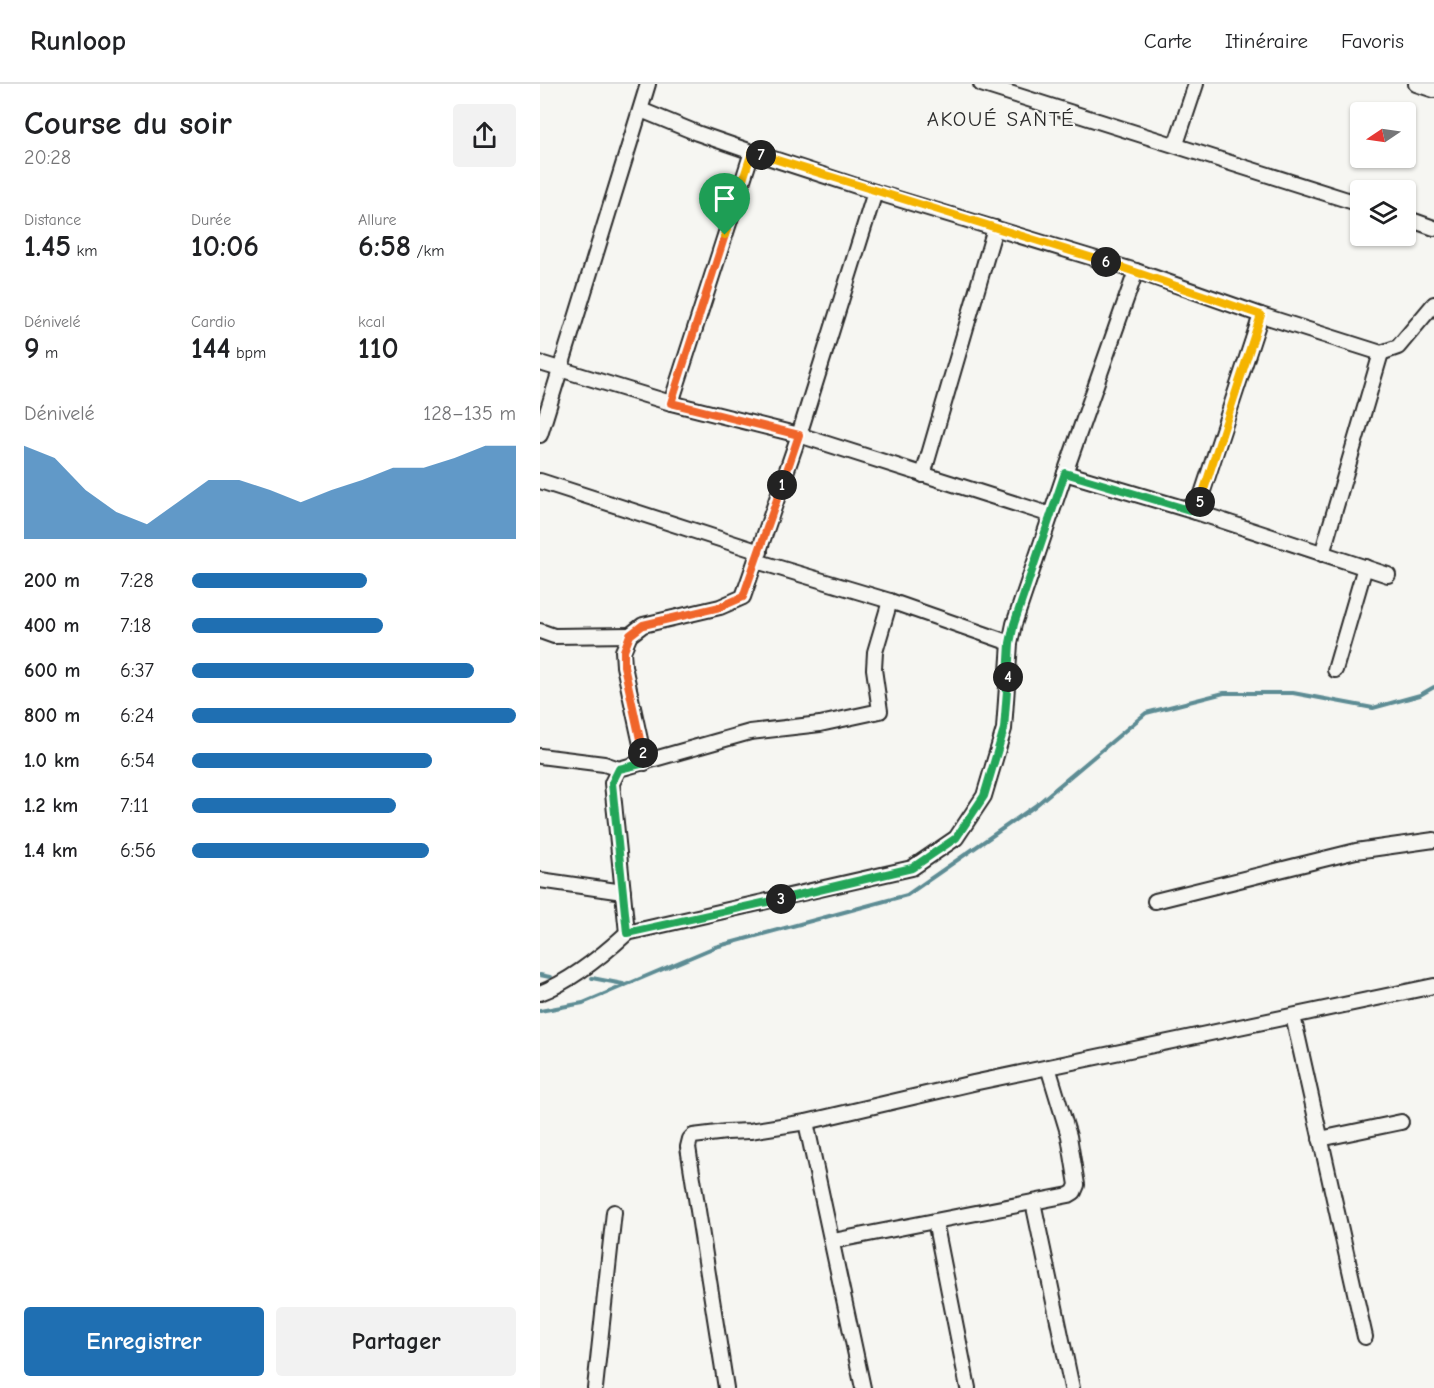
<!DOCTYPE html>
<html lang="fr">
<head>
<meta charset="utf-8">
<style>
  :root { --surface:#fff; --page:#f2f2f2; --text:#202124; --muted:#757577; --line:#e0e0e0; --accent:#1f6fb2 }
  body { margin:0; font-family:"Comic Neue",sans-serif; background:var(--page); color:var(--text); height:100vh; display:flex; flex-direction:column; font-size:22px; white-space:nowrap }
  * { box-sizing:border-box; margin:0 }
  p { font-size:20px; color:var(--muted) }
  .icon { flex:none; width:33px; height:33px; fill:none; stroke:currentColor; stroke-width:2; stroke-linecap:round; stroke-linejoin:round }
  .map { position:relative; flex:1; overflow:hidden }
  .details { display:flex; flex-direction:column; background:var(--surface); width:540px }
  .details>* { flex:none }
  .needle { width:39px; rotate:257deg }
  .tools { position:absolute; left:810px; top:18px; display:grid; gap:12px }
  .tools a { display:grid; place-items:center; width:66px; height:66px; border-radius:6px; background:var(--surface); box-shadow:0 2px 4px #0004; font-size:30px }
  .pin { position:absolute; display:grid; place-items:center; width:51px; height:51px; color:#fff; margin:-62px -26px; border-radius:50% 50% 50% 0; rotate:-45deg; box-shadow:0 0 6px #0007 }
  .pin .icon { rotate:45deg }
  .km { position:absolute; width:30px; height:30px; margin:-15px; border-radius:50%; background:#222; color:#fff; font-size:16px; line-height:30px; text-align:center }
  .round { display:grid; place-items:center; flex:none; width:63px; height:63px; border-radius:6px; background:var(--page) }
  .headline { display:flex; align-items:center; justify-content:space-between; height:102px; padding:0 24px }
  h1 { font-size:33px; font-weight:800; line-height:45px }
  .metrics { display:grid; grid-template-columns:repeat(3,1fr); gap:9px; height:102px; padding:6px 24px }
  .metrics div { display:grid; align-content:center }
  .metrics b { font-size:30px; font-weight:800 }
  .metrics small { font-size:16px; font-weight:400 }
  .metrics p { font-size:16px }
  .chart { height:168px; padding:12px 24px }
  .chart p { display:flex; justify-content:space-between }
  .chart svg { width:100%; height:108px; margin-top:6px; fill:var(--accent); opacity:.7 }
  .cta { display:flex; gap:12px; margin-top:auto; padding:12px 24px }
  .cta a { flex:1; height:69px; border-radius:6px; background:var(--accent); color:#fff; font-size:24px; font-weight:800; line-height:69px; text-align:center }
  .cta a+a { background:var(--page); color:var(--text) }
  ul { padding:0 24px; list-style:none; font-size:20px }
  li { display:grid; grid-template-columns:96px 72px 1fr; align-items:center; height:45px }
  li i { height:15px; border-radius:8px; background:var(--accent) }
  header { display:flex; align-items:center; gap:36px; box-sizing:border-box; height:84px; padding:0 30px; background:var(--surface); border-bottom:2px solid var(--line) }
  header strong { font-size:28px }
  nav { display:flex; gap:33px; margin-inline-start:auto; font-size:21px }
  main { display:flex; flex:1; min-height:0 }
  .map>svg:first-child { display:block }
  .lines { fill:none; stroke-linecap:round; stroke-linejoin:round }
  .stream { stroke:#5d8c94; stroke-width:4 }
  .minor-casing { stroke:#2b2b2b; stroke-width:18 }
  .minor { stroke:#f6f6f2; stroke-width:14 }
  .split-1-casing { stroke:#fff; stroke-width:12 }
  .split-2-casing { stroke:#fff; stroke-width:12 }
  .split-3-casing { stroke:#fff; stroke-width:12 }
  .split-4-casing { stroke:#fff; stroke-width:12 }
  .split-5-casing { stroke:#fff; stroke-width:12 }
  .split-6-casing { stroke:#fff; stroke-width:12 }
  .split-7-casing { stroke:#fff; stroke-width:12 }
  .split-8-casing { stroke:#fff; stroke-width:12 }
  .split-1 { stroke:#f0652b; stroke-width:8 }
  .split-2 { stroke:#f0652b; stroke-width:8 }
  .split-3 { stroke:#22a559; stroke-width:8 }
  .split-4 { stroke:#22a559; stroke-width:8 }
  .split-5 { stroke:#22a559; stroke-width:8 }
  .split-6 { stroke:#f5b400; stroke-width:8 }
  .split-7 { stroke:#f5b400; stroke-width:8 }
  .split-8 { stroke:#f5b400; stroke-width:8 }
  .labels { text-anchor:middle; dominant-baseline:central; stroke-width:4.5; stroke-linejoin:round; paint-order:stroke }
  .neighbourhood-label { font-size:21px; letter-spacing:1.5px; fill:#2b2b2b; stroke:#f6f6f2 }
</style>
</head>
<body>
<header>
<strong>Runloop</strong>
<nav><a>Carte</a><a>Itinéraire</a><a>Favoris</a></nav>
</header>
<main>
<section class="details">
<div class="headline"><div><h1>Course du soir</h1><p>20:28</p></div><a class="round"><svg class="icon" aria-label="share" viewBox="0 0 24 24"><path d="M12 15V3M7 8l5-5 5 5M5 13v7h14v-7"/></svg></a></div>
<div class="metrics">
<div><p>Distance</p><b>1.45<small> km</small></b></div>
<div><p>Durée</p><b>10:06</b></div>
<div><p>Allure</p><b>6:58<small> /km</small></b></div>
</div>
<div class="metrics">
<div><p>Dénivelé</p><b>9<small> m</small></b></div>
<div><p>Cardio</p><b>144<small> bpm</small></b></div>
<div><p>kcal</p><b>110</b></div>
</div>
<div class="chart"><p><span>Dénivelé</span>128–135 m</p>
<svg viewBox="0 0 160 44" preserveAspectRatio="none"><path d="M0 44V6L10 11L20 24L30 33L40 38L50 29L60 20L70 20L80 24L90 29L100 24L110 20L120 15L130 15L140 11L150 6L160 6V44z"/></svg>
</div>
<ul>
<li><b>200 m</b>7:28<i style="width:54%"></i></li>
<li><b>400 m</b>7:18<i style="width:59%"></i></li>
<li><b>600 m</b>6:37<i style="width:87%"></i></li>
<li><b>800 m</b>6:24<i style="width:100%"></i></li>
<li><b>1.0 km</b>6:54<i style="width:74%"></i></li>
<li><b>1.2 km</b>7:11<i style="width:63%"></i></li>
<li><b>1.4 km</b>6:56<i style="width:73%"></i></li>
</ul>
<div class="cta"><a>Enregistrer</a><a>Partager</a></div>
</section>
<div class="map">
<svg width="894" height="1304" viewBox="0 0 894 1304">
  <rect width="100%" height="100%" fill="#f6f6f2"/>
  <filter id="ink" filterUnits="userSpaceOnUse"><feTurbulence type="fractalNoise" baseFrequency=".0167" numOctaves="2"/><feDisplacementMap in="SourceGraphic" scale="12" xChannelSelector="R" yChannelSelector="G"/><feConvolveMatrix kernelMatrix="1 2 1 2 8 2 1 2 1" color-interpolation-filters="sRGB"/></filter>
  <g filter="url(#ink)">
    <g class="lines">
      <!-- stream -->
      <g class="stream">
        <path d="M 0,891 L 10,893"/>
        <path d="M 52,894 L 83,900"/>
        <path d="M 0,927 L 43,919 L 175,863 L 367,811 L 495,722 L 606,629 L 684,609 L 753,609 L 833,624 L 880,611 L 894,603"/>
      </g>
      <!-- minor casing -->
      <g class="minor-casing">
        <g id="minor">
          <path d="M 441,0 L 820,120"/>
          <path d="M 876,0 L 894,6"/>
          <path d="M 101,26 L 157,49 L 212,68 L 335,108 L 596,187 L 721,231 L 841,269 L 858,263 L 894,220"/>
          <path d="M 636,60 L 656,0"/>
          <path d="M 866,134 L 894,144"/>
          <path d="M 0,279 L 131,319 L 259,351 L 511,431"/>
          <path d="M 131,319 L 212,68"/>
          <path d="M 0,351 L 108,0"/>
          <path d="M 525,389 L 656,428 L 848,491"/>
          <path d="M 383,391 L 455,144"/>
          <path d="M 0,397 L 220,468"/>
          <path d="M 656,428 L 721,231"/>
          <path d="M 782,470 L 841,269"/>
          <path d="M 216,477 L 350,517 L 470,559"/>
          <path d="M 0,547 L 14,552 L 90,551"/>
          <path d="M 795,586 L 825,483"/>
          <path d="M 0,672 L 64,680 L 79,685"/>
          <path d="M 105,679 L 84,582 L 83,567 L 90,551 L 103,541 L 180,523 L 203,513 L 259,351 L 335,108"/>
          <path d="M 0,796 L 83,808"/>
          <path d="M 615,817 L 816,767 L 894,756"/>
          <path d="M 87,849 L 72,699 L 79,685 L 210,648 L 280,640 L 340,627 L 334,585 L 335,568 L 350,517"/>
          <path d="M 0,909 C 29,898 64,870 87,849 L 372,784 L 416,754 L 444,712 L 464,645 L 470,559 L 474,540 L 525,389 L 596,187"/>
          <path d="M 753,932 L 825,1253"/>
          <path d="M 266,1038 L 323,1304"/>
          <path d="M 780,1055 L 861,1038"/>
          <path d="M 493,1118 L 532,1304"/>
          <path d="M 293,1157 L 395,1137"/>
          <path d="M 55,1304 L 74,1128"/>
          <path d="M 186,1304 L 148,1063 L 150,1055 L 153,1052 L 186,1048 L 210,1047 L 266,1038 L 433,999 L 894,902"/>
          <path d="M 428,1304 L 395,1137 L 529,1111 L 534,1108 L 537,1101 L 529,1052 L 508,983"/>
        </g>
      </g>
      <!-- minor -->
      <use href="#minor" class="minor"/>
    </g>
  </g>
  <g class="lines" filter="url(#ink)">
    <!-- split-1 casing -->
    <g class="split-1-casing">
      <path id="split-1" d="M 185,151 L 131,319 L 259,351 L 242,401"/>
    </g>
    <!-- split-2 casing -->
    <g class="split-2-casing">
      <path id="split-2" d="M 103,669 L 84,582 L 84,567 L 90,551 L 103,541 L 180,523 L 203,513 L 242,401"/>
    </g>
    <!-- split-3 casing -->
    <g class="split-3-casing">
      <path id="split-3" d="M 103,669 L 105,679 L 79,685 L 72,699 L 87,849 L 241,815"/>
    </g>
    <!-- split-4 casing -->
    <g class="split-4-casing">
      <path id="split-4" d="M 241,815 L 372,784 L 416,754 L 444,712 L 464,645 L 468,593"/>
    </g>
    <!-- split-5 casing -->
    <g class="split-5-casing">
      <path id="split-5" d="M 468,593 L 470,559 L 474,540 L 525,389 L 656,428 L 660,418"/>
    </g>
    <!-- split-6 casing -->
    <g class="split-6-casing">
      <path id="split-6" d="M 566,178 L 721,231 L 660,418"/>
    </g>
    <!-- split-7 casing -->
    <g class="split-7-casing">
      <path id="split-7" d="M 221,71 L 566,178"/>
    </g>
    <!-- split-8 casing -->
    <g class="split-8-casing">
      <path id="split-8" d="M 185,151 L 212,68 L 221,71"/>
    </g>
    <!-- split-1 -->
    <use href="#split-1" class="split-1"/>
    <!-- split-2 -->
    <use href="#split-2" class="split-2"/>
    <!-- split-3 -->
    <use href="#split-3" class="split-3"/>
    <!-- split-4 -->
    <use href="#split-4" class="split-4"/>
    <!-- split-5 -->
    <use href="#split-5" class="split-5"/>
    <!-- split-6 -->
    <use href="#split-6" class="split-6"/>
    <!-- split-7 -->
    <use href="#split-7" class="split-7"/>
    <!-- split-8 -->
    <use href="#split-8" class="split-8"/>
  </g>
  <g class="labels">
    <!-- neighbourhood labels -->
    <g class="neighbourhood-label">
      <text x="461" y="35">AKOUÉ SANTÉ</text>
    </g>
  </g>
</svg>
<div class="tools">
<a><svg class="needle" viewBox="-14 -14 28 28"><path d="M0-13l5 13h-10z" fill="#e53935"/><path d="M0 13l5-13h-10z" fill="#757577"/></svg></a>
<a><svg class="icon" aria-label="layers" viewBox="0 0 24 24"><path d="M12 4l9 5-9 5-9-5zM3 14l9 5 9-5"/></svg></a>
</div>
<div class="pin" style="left:185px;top:151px;background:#1e9e55"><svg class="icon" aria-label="arrive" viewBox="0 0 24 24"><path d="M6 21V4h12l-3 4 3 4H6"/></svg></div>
<b class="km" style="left:242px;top:401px">1</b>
<b class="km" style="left:103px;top:669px">2</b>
<b class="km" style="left:241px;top:815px">3</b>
<b class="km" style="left:468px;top:593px">4</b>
<b class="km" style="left:660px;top:418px">5</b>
<b class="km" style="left:566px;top:178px">6</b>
<b class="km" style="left:221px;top:71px">7</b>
</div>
</main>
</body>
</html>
